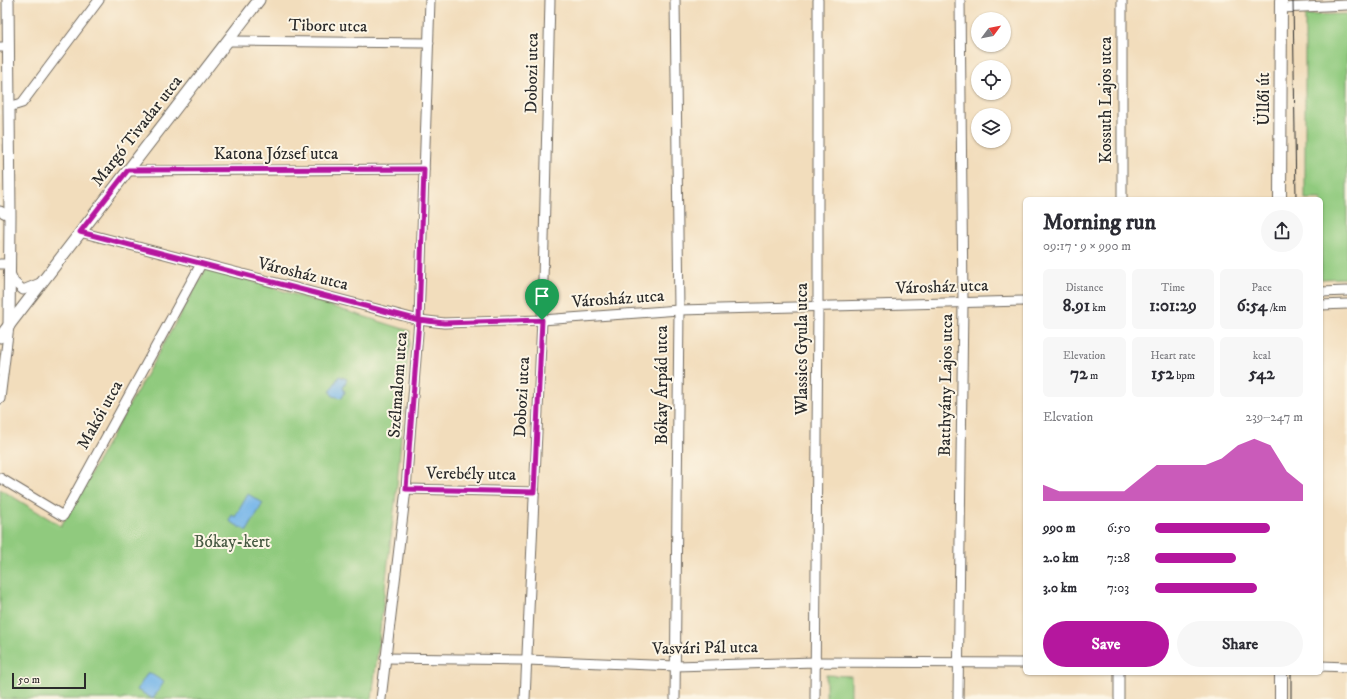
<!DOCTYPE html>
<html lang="en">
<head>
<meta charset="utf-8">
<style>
  :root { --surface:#fff; --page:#f7f7f7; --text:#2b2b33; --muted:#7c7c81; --accent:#b5179e }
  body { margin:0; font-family:"IM FELL DW Pica",serif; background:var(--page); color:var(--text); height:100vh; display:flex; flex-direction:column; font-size:15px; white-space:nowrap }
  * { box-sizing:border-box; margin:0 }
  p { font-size:13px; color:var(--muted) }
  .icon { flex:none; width:22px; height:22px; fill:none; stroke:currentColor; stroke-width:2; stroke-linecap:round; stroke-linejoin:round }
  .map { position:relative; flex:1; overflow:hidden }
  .panel { position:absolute; left:1023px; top:197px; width:300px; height:478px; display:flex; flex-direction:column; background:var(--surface); border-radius:6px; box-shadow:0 1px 3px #0004 }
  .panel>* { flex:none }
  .needle { width:26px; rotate:58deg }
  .tools { position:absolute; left:971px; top:12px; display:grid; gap:8px }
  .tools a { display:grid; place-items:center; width:40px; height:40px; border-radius:50%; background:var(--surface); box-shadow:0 1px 3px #0004; font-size:20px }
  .scale { position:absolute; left:12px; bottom:10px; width:74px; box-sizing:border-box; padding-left:4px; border:2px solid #2b2b2b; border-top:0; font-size:11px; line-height:14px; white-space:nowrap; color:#2b2b2b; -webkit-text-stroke:3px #fcf5e5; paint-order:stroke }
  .pin { position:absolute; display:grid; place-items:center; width:34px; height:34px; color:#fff; margin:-41px -17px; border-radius:50% 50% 50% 0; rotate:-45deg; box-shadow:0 0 4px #0007 }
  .pin .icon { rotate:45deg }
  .round { display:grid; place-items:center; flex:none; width:42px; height:42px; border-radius:21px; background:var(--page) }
  .summary { display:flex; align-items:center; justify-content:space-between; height:68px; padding:0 20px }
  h1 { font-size:22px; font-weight:800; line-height:30px }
  .metrics { display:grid; grid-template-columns:repeat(3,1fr); gap:6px; height:68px; padding:4px 20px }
  .metrics div { display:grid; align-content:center; border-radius:6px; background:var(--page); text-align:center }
  .metrics b { font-size:17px; font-weight:800 }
  .metrics small { font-size:11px; font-weight:400 }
  .metrics p { font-size:11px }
  .chart { height:112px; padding:8px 20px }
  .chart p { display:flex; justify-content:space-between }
  .chart svg { width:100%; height:72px; margin-top:4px; fill:var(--accent); opacity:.7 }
  .primary-button { display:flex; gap:8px; margin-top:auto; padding:8px 20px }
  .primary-button a { flex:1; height:46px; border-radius:24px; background:var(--accent); color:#fff; font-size:16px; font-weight:800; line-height:46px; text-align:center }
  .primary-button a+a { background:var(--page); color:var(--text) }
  ul { padding:0 20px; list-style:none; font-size:13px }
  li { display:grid; grid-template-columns:64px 48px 1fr; align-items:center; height:30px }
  li i { height:10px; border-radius:5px; background:var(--accent) }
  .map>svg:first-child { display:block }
  .green { fill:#90ca7e; stroke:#5e7a54 }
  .water { fill:#74b5e9; stroke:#50708a }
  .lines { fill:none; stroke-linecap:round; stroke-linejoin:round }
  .minor-casing { stroke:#71695e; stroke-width:11 }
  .tertiary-casing { stroke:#71695e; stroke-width:13 }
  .secondary-casing { stroke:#71695e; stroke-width:14 }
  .minor { stroke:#fff; stroke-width:9 }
  .tertiary { stroke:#fff; stroke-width:11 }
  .secondary { stroke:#fff; stroke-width:12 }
  .tram { stroke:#2b2b2b; stroke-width:1 }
  .route-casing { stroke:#fff; stroke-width:8 }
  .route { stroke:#b5179e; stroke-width:5 }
  .labels { text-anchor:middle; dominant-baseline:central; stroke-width:4; stroke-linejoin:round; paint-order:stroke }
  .street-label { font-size:17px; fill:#2b2b2b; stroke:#fcf5e5 }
  .park-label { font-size:17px; fill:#495b44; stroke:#fcf5e5 }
</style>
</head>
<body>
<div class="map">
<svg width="1347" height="699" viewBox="0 0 1347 699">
  <rect width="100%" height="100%" fill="#fcf5e5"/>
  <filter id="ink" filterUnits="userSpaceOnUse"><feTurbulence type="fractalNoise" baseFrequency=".025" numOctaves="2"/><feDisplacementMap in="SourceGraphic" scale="8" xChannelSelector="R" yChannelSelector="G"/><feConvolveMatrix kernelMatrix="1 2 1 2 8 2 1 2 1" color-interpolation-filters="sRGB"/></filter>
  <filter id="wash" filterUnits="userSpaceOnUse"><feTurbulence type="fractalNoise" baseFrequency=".012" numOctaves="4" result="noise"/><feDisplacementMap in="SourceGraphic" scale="16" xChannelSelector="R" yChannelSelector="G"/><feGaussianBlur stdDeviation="0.9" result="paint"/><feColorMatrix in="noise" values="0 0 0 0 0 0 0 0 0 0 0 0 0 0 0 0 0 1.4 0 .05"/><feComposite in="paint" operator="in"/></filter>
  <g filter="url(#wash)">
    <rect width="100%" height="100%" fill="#f2ddbc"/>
    <!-- green -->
    <g class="green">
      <path d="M 1347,14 L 1347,278 L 1321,279 L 1321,199 L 1305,199 L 1305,15 Z"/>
      <path d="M 207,267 L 410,331 L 397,485 L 372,699 L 0,699 L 0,489 L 61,526 Z"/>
      <path d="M 826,675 L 851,676 L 851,699 L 826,699 Z"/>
    </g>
    <!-- water -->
    <g class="water">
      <path d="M 339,376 L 347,379 L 343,388 L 345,392 L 342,398 L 333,396 L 330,392 Z"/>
      <path d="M 248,494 L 263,503 L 247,531 L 229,521 L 232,515 L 235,517 Z"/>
      <path d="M 148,672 L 164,682 L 153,699 L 137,690 Z"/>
    </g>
  </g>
  <g filter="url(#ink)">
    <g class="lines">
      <!-- minor casing -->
      <g class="minor-casing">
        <g id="minor">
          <path d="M 1122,0 L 1122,199"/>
          <path d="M 1281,8 L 1347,5"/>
          <path d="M 228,41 L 429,43"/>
          <path d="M 0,47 L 8,47"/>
          <path d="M 9,107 L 22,103 L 99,0"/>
          <path d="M 128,171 L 424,169"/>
          <path d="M 0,211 L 10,216"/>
          <path d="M 80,232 L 419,320 L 444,323 L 542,320 L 679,310 L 1025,301"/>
          <path d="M 0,264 L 9,264"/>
          <path d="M 10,273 L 14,282 L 23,290 L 40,283"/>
          <path d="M 1321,292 L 1347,291"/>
          <path d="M 1321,305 L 1347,304"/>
          <path d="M 0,399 L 9,326"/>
          <path d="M 0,478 L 63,516 L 201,264"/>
          <path d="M 406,489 L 534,492"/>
          <path d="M 385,658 L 527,660 L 676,666 L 815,662 L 1025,663"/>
          <path d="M 1321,666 L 1347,667"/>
          <path d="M 1119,673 L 1119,699"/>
          <path d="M 381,699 L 406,489 L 414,384 L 419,320 L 430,0"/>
          <path d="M 525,699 L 542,320 L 550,0"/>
          <path d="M 675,699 L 679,310 L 675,0"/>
          <path d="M 815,699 L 818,307 L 818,0"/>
          <path d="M 958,699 L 963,303 L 960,0"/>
        </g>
      </g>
      <!-- tertiary casing -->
      <g class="tertiary-casing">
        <g id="tertiary">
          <path d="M 8,0 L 10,216 L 9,326"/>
          <path d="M 0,337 L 259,0"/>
        </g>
      </g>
      <!-- secondary casing -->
      <g class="secondary-casing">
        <g id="secondary">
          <path d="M 1280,199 L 1281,0"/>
          <path d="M 1281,673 L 1281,699"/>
        </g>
      </g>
      <!-- minor -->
      <use href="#minor" class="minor"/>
      <!-- tertiary -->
      <use href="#tertiary" class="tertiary"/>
      <!-- secondary -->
      <use href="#secondary" class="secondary"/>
      <!-- tram -->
      <g class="tram">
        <path d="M 1293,0 L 1296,199"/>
        <path d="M 1291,699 L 1291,673"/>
      </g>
    </g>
  </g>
  <g class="lines" filter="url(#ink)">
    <!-- route casing -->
    <g class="route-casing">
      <path id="route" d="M 542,320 L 444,323 L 419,320 L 80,232 L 128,170 L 424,169 L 419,320 L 406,489 L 534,492 L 542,320"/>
    </g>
    <!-- route -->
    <use href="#route" class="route"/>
  </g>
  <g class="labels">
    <!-- street labels -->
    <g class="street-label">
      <text transform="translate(328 26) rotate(1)">Tiborc utca</text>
      <text transform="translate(532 73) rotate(-89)">Dobozi utca</text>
      <text transform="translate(1264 99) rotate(-90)">Üllői út</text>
      <text transform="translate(1106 100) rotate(-90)">Kossuth Lajos utca</text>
      <text transform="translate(137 131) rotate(-52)">Margó Tivadar utca</text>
      <text x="276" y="154">Katona József utca</text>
      <text transform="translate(303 274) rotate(14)">Városház utca</text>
      <text transform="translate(942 287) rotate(-2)">Városház utca</text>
      <text transform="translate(618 299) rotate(-4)">Városház utca</text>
      <text transform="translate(802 349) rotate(-90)">Wlassics Gyula utca</text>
      <text transform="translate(398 385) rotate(-86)">Szélmalom utca</text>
      <text transform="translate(662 385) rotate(-90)">Bókay Árpád utca</text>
      <text transform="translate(946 385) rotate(-89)">Batthyány Lajos utca</text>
      <text transform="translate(522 397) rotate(-87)">Dobozi utca</text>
      <text transform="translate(100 415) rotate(-61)">Makói utca</text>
      <text transform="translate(471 474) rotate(1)">Verebély utca</text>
      <text transform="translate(705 648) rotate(-1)">Vasvári Pál utca</text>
    </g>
    <!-- park labels -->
    <g class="park-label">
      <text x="232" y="542">Bókay-kert</text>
    </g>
  </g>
</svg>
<div class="tools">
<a><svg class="needle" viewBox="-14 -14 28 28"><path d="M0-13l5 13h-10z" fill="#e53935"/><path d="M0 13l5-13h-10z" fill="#7c7c81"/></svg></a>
<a><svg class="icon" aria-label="locate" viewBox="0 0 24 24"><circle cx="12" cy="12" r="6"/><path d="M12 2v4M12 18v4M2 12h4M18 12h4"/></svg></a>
<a><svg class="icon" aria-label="layers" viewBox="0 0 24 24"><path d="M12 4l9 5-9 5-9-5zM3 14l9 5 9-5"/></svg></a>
</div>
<div class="scale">50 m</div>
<div class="pin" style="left:542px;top:320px;background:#1e9e55"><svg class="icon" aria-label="arrive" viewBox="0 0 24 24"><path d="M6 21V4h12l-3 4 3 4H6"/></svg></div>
<section class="panel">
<div class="summary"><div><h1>Morning run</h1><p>09:17 · 9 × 990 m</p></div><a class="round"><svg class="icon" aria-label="share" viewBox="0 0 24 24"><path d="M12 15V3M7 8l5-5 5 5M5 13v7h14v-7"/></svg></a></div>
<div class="metrics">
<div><p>Distance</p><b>8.91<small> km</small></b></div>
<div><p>Time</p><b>1:01:29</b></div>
<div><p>Pace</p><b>6:54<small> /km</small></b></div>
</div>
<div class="metrics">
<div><p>Elevation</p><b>72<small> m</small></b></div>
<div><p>Heart rate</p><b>152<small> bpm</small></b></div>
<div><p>kcal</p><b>542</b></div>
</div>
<div class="chart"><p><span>Elevation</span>239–247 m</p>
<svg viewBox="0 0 160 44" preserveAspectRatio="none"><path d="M0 44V34L10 38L20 38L30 38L40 38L50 38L60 30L70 22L80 22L90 22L100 22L110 18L120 10L130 6L140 10L150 26L160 34V44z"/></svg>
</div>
<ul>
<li><b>990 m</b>6:50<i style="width:78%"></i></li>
<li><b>2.0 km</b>7:28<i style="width:55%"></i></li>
<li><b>3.0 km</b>7:03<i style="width:69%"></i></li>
</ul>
<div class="primary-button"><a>Save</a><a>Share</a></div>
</section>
</div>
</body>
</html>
